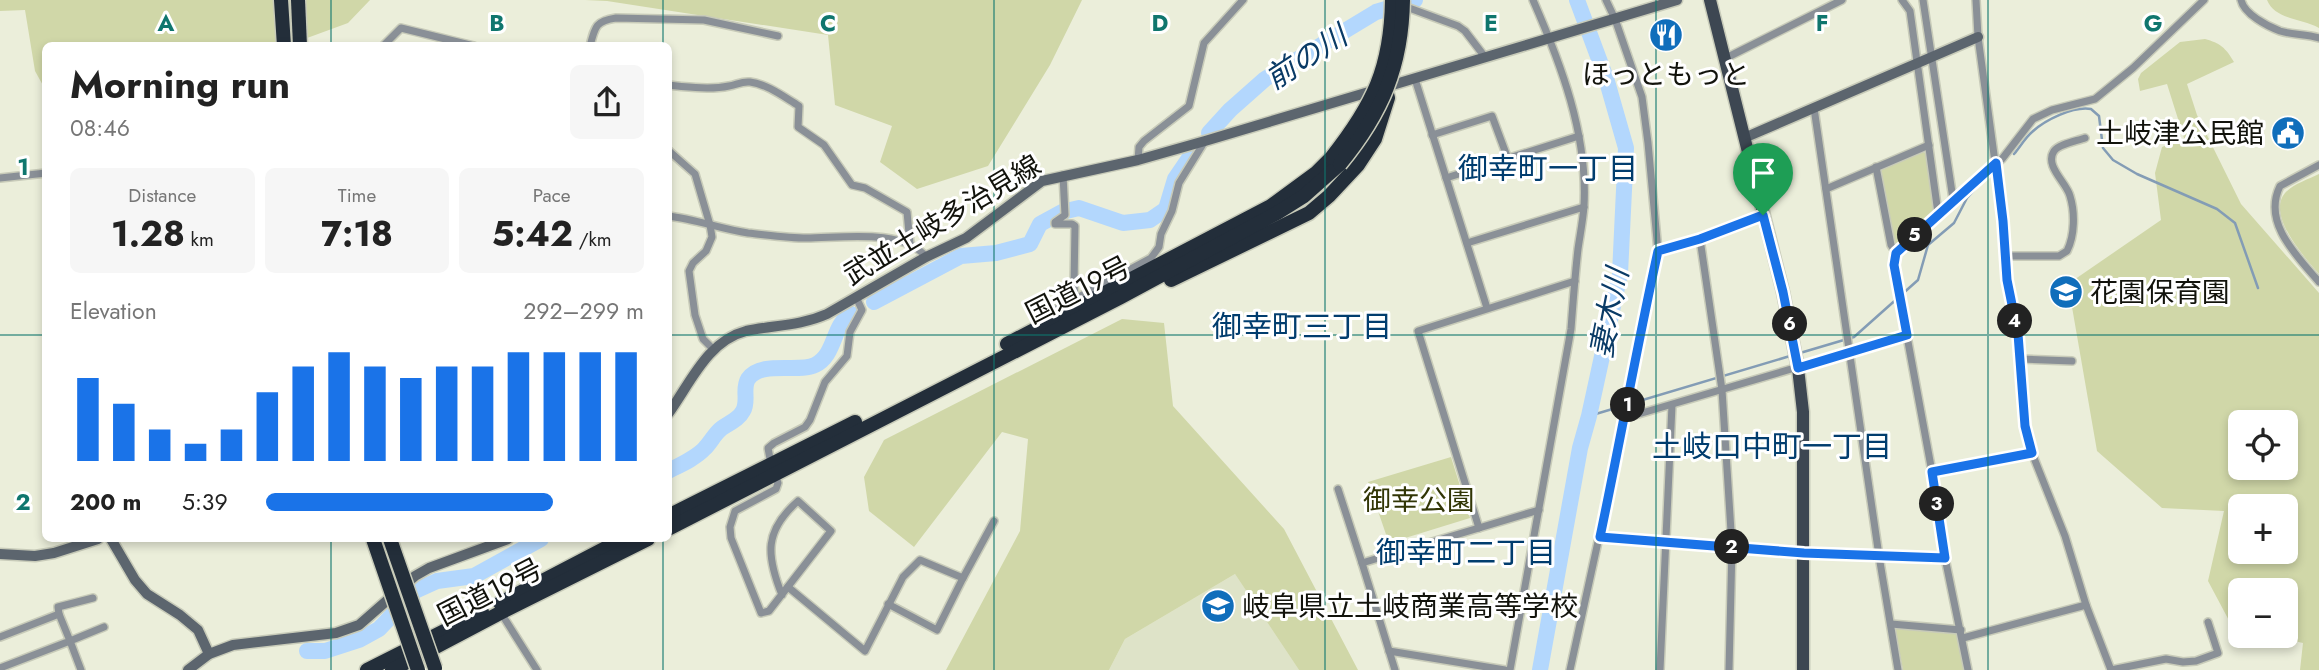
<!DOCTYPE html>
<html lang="en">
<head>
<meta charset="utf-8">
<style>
  :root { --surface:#fff; --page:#f6f6f6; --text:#222; --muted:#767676; --accent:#1a73e8 }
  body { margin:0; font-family:Jost,"Noto Sans JP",sans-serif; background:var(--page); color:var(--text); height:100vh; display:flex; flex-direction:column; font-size:26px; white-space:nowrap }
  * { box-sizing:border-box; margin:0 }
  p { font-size:23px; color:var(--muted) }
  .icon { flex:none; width:38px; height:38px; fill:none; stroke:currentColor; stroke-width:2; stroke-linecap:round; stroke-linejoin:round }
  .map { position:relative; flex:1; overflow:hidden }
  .details { position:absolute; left:42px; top:42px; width:630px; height:500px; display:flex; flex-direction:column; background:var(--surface); border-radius:10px; box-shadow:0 4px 10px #0003 }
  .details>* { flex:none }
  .fabs { position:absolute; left:2228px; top:410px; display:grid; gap:14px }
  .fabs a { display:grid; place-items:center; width:70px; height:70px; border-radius:10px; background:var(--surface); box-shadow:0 4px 10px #0003; font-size:35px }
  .pin { position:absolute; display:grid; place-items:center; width:60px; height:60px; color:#fff; margin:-72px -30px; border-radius:50% 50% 50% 0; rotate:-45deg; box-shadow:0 0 7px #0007 }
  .pin .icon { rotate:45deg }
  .km { position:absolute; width:35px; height:35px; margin:-18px; border-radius:50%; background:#222; color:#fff; font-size:19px; line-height:35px; text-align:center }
  .round { display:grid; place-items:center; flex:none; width:74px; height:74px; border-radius:10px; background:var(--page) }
  .head { display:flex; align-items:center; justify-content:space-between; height:119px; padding:0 28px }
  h1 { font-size:38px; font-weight:700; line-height:52px }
  .stats { display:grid; grid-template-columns:repeat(3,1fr); gap:10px; height:119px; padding:7px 28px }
  .stats div { display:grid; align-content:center; border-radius:10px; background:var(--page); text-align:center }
  .stats b { font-size:35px; font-weight:700 }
  .stats small { font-size:19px; font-weight:400 }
  .stats p { font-size:19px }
  .chart { height:196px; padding:14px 28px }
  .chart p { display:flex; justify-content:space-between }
  .chart svg { width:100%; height:126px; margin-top:7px; stroke:var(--accent); stroke-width:6 }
  ul { padding:0 28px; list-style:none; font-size:23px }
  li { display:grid; grid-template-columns:112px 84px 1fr; align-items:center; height:52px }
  li i { height:18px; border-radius:9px; background:var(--accent) }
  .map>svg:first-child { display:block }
  .built { fill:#dee3c8 }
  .green { fill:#d0d7a8; fill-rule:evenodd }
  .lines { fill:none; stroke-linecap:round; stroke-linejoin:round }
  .stream { stroke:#839cb5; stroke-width:2.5 }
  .river { stroke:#b3d7fd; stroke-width:16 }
  .street-casing { stroke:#c8cbb9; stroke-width:10 }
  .secondary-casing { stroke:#c8cbb9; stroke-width:13 }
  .primary-casing { stroke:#c8cbb9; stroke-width:15 }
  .highway-casing { stroke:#c8cbb9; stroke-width:17 }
  .street { stroke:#8a9097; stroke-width:7 }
  .secondary { stroke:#5c656e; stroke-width:10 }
  .primary { stroke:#3d4752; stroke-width:12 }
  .highway { stroke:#232e3a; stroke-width:14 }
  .highway-bridge-casing { stroke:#c8cbb9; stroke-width:17; stroke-linecap:butt }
  .highway-bridge { stroke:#232e3a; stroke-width:14 }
  .route-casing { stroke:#fff; stroke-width:14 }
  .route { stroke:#1a73e8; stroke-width:9 }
  .grid { fill:none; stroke:#0f766e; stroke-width:2; stroke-opacity:0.55 }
  .labels { text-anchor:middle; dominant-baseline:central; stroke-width:6; stroke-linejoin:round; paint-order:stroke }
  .poi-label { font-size:28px; fill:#12130c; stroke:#fff; text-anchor:start }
  .street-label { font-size:28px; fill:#12130c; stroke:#fff }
  .park-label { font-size:28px; fill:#323606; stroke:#fff }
  .water-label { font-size:30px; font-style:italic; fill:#0a3b66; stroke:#fff }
  .neighbourhood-label { font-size:30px; fill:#013d6e; stroke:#fff }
  .grid-label { font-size:23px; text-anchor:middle; font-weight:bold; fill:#0f766e; stroke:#fff; stroke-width:6; stroke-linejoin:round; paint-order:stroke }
</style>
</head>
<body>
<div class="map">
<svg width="2319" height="670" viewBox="0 0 2319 670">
  <rect width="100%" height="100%" fill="#ebeeda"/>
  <!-- built -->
  <path class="built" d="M 1235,574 L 1299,670 L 1109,670 L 1125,639 Z"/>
  <!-- green -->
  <g class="green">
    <path d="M 0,0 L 370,0 L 348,23 L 288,45 L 46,46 L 45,89 L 35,71 L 25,10 L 0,11 Z"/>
    <path d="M 585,0 L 1082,0 L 1050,65 L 988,166 L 917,189 L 880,162 L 892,126 L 835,105 L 828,35 L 607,1 Z"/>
    <path d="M 2267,0 L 2319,0 L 2319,28 C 2302,18 2275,20 2267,0 Z"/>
    <path d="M 2205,39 C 2220,43 2226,48 2234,62 L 2187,84 L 2197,115 L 2241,204 L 2319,293 L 2319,670 L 2300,670 L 2303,643 L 2267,635 L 2286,635 L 2286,590 L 2240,590 L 2240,629 L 2233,628 L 2208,581 L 2224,511 L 2162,508 L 2097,451 L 2068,284 L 2161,220 L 2155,173 L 2162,147 L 2184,138 L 2167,84 L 2140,91 L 2138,79 L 2141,73 L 2180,42 ZM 2240,422 L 2286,422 L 2286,467 L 2240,467 ZM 2240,506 L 2286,506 L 2286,551 L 2240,551 Z"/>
    <path d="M 1924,152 L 1927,155 L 1934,210 L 1932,214 L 1897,244 L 1894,242 L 1881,172 L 1882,169 Z"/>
    <path d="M 2319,174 L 2319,274 C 2305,258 2266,215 2285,193 C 2293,184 2309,179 2319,174 Z"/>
    <path d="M 1122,319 L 1164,323 L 1173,406 L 1284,529 L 1358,670 L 1299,670 L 1235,574 L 1125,639 L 1109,670 L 946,670 L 1020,531 L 1028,439 L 1002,432 L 914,547 L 869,511 L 864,477 L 884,440 Z"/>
    <path d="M 1451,457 L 1470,518 L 1389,543 L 1368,482 Z"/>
    <path d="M 1898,627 L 1956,633 L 1958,634 L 1965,670 L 1903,670 L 1895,629 Z"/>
  </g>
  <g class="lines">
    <!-- stream -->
    <g class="stream">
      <path d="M 2014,154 C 2020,147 2025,138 2032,132 C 2045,120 2073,106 2091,109 L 2099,116 L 2103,148 L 2113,160 L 2137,174 L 2217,209 L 2235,223 L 2258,288"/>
      <path d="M 1800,353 L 1854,337 L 1918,280 L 1928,245 L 1954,223 L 1967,198 L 1989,174"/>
      <path d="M 1589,416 L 1790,356"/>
    </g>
    <!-- river -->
    <g class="river">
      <path d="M 1209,133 L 1230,110 L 1265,79 L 1376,12 L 1415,0"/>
      <path d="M 874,302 L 961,256 L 996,253 L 1030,244 L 1040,224 L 1062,212 L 1079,208 L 1123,223 L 1150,220 L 1166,209 L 1175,179 L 1194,151"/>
      <path d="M 668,471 C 680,465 696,458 705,448 C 711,442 715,433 722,428 C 729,423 739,419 743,411 C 749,401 742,389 748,379 C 761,360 798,373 815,365 C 836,355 832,325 851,314"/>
      <path d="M 307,651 L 325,651 L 359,640 L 379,629 L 415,591 L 437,581 L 474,576 L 541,539"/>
      <path d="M 1540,670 L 1580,448 L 1589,416 L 1620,274 L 1626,148 L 1606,78 L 1577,0"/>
    </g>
    <!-- street casing -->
    <g class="street-casing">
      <g id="street">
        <path d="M 1902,0 L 1910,11 L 1938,213"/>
        <path d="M 1923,0 L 1953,199"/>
        <path d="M 1976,0 L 1978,37 L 2003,221 L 2007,280 L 2018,334 L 2025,426 L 2032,453 L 2065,536 L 2086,605 L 2111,670"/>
        <path d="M 2241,0 C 2244,14 2267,26 2280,31 C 2292,35 2307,34 2319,38"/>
        <path d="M 1401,5 L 1458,26 L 1465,31 L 1485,57"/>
        <path d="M 383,46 L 401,28 L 474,46"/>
        <path d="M 590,46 C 595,26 596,21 616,18 L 704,20 L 778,36"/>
        <path d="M 1724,59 L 1842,0"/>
        <path d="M 1415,79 L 1487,308"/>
        <path d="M 668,85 C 687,87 710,90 729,86 C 736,85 742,81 750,82 C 767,84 784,97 799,106 L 798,127 L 824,145 L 852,185 L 865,188 L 907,212 L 910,244"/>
        <path d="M 1814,108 L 1879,556 L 1898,670"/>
        <path d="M 1432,135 L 1492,116 L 1508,159"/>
        <path d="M 668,150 L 695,174 L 710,225 L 712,237 L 706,251 L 693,263 L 689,271 L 695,315 L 703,339 L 714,350"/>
        <path d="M 1138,160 L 1139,147 L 1144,141 L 1189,106 L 1204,43 L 1243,0"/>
        <path d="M 2319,165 L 2280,186 C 2262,223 2297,256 2319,282"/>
        <path d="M 1876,167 L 1891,245 L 1896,253"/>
        <path d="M 1063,175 L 1065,215 L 1055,222 L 1055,224 L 1072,224 L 1075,226 L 1074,286 L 1075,297"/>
        <path d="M 0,178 L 46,173"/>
        <path d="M 1446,178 L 1579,136"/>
        <path d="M 1826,189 L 1929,145"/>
        <path d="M 668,216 C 695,219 721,229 748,233 C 768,235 788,238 807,238 C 840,238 904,228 926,257"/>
        <path d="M 1700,239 L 1722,390 L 1732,547 L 1729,670"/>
        <path d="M 1467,243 L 1584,207"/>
        <path d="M 1658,251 L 1700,239 L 1763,215"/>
        <path d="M 2005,256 L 2059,256 L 2067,251 C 2075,235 2075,212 2070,196 C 2067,183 2044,166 2054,151 C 2059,144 2077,141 2085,138"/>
        <path d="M 1041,326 L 1038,319 L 1151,258 L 1159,247 L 1161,234 L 1172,211 L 1179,183 L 1205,141"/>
        <path d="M 2020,359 L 2072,361"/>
        <path d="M 1625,418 L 1907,335"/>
        <path d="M 771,464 L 768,448 L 774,443 L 805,427 L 810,420 L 825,382 L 847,356 L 850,332 L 862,310 L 856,297"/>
        <path d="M 1932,472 L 2032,453"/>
        <path d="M 775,475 L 778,483 L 776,489 L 735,511 L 730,527 L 731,538 L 761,613 L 769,611 L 831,531 L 798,501 C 764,531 766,555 782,595"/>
        <path d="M 1338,489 L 1362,563"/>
        <path d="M 1479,528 L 1418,331 L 1575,281"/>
        <path d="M 1600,537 L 1804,553 L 1945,558"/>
        <path d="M 788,587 L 865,651 L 903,577 L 920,560 L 963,578 L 994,521"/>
        <path d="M 888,604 L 937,630 L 963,578"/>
        <path d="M 501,613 L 537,670"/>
        <path d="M 59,614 L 58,607 L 93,598"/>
        <path d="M 1891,624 L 1961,630"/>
        <path d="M 0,637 L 59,614 L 70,641 L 0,668"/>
        <path d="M 1963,638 L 2086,605"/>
        <path d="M 1389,651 L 1505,670"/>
        <path d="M 81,670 L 70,641 L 104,627"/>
        <path d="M 1395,670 L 1362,563 L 1539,510"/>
        <path d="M 1510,670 L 1571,329 C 1573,302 1575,275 1578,249 C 1580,235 1583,220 1584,206 C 1588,135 1561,64 1533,0"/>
        <path d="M 1570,670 L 1625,418 L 1639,333 L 1658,251 L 1648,143 L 1642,97 L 1615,19 L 1606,0"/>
        <path d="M 1660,670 L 1672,405"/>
        <path d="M 1968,670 L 1945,558 L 1932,472 L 1899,293 L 1894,265 L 1896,253 L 1953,199 L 2002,159 L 2033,119 L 2052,110 L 2095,99 L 2133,68 L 2204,0"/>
        <path d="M 2111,670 L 2166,659 L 2183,662 L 2196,661 L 2218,653 L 2208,622"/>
      </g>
    </g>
    <!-- secondary casing -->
    <g class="secondary-casing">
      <g id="secondary">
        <path d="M 1744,138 L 1978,37"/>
        <path d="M 668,414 C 690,384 707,341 746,331 C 774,325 800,326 827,314 L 926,257 L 966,238 L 1042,181 L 1138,160 L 1205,141 L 1677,0"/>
        <path d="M 111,539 L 135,580 L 147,594 L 180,615 L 198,630 L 209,654"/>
        <path d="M 0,554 L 35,556 L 54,553 L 98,539"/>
        <path d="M 188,670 L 209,654 L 233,645 L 336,633 L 359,625 L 415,576 L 429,568 L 508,539"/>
      </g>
    </g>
    <!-- primary casing -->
    <g class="primary-casing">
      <path id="primary" d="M 1710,0 L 1783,292 L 1798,368 L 1803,412 L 1803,670"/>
    </g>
    <!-- highway casing -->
    <g class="highway-casing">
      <g id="highway">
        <path d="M 281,0 L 284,46"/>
        <path d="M 298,0 L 300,46"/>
        <path d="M 1171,280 L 1309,213 L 1329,196 L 1358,165 L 1375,139 L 1388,98 L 1386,90"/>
        <path d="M 1007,344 L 1271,206 L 1316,173 L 1331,158"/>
        <path d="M 668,516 L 855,422"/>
        <path d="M 668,529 L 1121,297 L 1277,213 L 1304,196 L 1340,164"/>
        <path d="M 500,603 L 623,539"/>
        <path d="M 367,670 L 482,612"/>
        <path d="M 392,670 L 500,613 L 648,539"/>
      </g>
    </g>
    <!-- street -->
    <use href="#street" class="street"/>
    <!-- secondary -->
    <use href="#secondary" class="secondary"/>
    <!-- primary -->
    <use href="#primary" class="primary"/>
    <!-- highway -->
    <use href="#highway" class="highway"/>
    <!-- highway-bridge casing -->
    <g class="highway-bridge-casing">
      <g id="highway-bridge">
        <path d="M 1331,158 C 1373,105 1391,68 1392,0"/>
        <path d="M 1340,164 C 1382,113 1402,66 1403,0"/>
        <path d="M 373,539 L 418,670"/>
        <path d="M 390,539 L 435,668"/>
      </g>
    </g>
    <!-- highway-bridge -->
    <use href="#highway-bridge" class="highway-bridge"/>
  </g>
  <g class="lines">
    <!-- route casing -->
    <g class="route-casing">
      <path id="route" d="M 1996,163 L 2003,221 L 2007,280 L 2018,334 L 2025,426 L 2032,453 L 1932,472 L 1945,558 L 1804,553 L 1600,537 C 1620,442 1637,346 1658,251 L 1700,239 L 1763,215 L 1783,292 L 1798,368 L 1907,335 L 1894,265 L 1896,253 Z"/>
    </g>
    <!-- route -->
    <use href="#route" class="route"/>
  </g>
  <!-- grid -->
  <path class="grid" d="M 331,0 L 331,46M 663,0 L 663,46M 994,0 L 994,670M 1325,0 L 1325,670M 1656,0 L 1656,670M 1988,0 L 1988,670M 0,335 L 46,335M 668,335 L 2319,335M 331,539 L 331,670M 663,539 L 663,670"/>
  <!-- icons -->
  <defs>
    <g id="restaurant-disc" transform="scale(1.75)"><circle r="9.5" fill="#106ebb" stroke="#fff"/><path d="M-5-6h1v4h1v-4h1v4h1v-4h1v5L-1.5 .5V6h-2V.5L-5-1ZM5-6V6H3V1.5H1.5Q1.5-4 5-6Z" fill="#fff"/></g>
    <g id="civic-disc" transform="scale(1.75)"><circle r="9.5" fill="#106ebb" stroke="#fff"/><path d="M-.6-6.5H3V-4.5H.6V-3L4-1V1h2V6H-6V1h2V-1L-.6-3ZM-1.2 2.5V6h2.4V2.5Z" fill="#fff"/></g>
    <g id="school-disc" transform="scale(1.75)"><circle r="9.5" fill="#106ebb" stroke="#fff"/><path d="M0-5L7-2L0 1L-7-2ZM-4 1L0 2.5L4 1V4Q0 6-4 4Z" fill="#fff"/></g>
  </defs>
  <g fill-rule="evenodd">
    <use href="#restaurant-disc" x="1666" y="35"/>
    <use href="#civic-disc" x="2288" y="133"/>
    <use href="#school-disc" x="2066" y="292"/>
    <use href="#school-disc" x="1218" y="606"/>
  </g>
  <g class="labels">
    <!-- poi labels -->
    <g class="poi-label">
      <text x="1666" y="74" text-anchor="middle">ほっともっと</text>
      <text x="2264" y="133" text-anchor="end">土岐津公民館</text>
      <text x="2090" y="292">花園保育園</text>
      <text x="1242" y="606">岐阜県立土岐商業高等学校</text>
    </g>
    <!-- street labels -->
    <g class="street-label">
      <text transform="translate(942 220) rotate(-31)">武並土岐多治見線</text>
      <text transform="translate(1078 290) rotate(-27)">国道19号</text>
      <text transform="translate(490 592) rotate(-27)">国道19号</text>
    </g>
    <!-- park labels -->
    <g class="park-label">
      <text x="1419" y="500">御幸公園</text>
    </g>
    <!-- water labels -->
    <g class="water-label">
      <text transform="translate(1306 57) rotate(-33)">前の川</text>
      <text transform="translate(1609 313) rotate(-79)">妻木川</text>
    </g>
    <!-- neighbourhood labels -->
    <g class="neighbourhood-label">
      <text x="1548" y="168">御幸町一丁目</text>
      <text x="1302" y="326">御幸町三丁目</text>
      <text x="1772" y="446">土岐口中町一丁目</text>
      <text x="1466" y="552">御幸町二丁目</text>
    </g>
  </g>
  <g class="grid-label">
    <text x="166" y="31">A</text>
    <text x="497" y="31">B</text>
    <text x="828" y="31">C</text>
    <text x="1160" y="31">D</text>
    <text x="1491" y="31">E</text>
    <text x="1822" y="31">F</text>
    <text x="2153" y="31">G</text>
    <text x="23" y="175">1</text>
    <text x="23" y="510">2</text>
  </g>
</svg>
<div class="fabs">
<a><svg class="icon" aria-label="locate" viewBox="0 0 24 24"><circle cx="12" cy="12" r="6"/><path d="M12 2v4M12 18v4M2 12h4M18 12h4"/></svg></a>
<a>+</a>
<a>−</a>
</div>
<div class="pin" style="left:1763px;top:215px;background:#1e9e55"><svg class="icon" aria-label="arrive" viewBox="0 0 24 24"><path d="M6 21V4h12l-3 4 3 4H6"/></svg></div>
<b class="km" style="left:1628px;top:405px">1</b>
<b class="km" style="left:1732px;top:547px">2</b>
<b class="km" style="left:1937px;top:504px">3</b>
<b class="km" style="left:2015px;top:321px">4</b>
<b class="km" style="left:1915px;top:235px">5</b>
<b class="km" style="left:1790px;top:324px">6</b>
<section class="details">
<div class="head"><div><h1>Morning run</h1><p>08:46</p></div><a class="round"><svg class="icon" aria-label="share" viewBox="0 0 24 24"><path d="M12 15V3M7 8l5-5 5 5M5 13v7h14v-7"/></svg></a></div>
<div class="stats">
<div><p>Distance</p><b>1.28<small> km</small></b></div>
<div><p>Time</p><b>7:18</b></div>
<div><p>Pace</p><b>5:42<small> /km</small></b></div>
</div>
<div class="chart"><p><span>Elevation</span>292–299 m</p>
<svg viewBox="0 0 160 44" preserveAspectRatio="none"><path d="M5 44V15M15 44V24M25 44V33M35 44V38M45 44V33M55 44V20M65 44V11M75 44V6M85 44V11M95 44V15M105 44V11M115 44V11M125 44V6M135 44V6M145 44V6M155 44V6"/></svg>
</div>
<ul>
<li><b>200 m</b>5:39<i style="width:76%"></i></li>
</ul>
</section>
</div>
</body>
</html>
